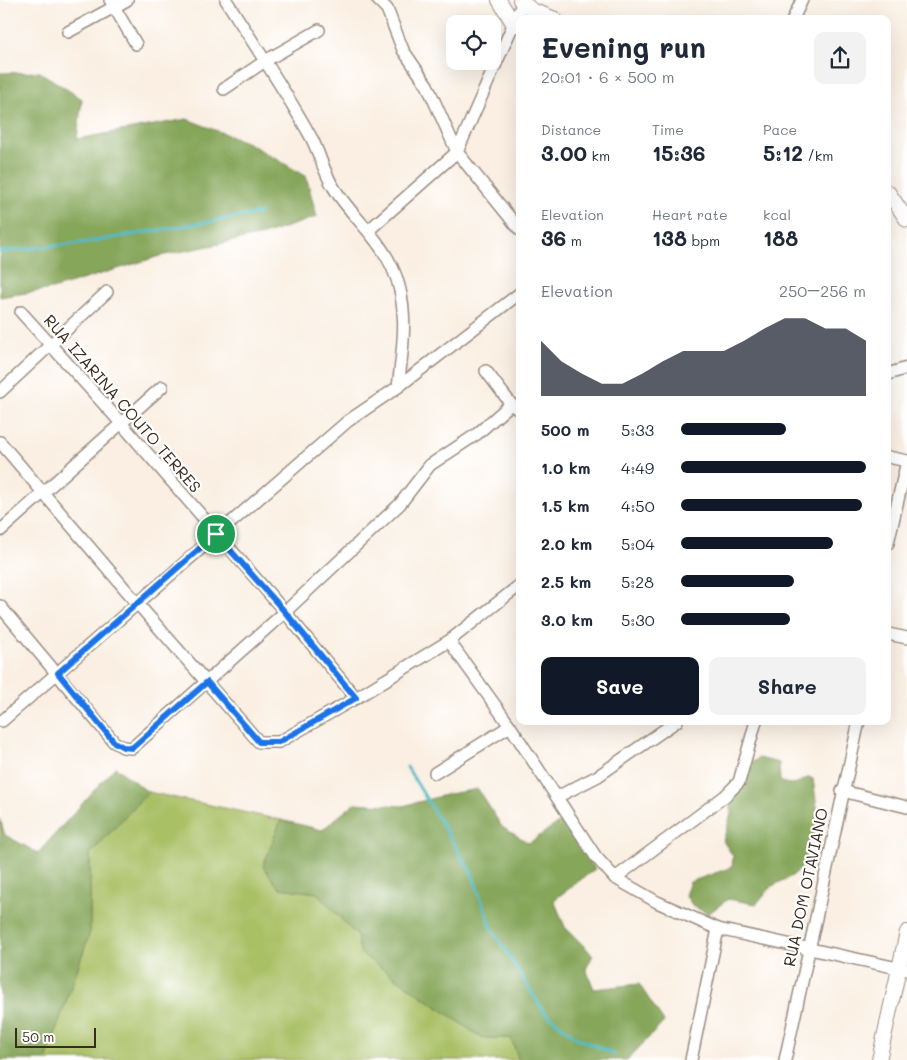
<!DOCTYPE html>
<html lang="en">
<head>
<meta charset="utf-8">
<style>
  :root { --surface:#fff; --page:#f2f2f3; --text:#1f2937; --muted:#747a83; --accent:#111827 }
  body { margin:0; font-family:Mali,sans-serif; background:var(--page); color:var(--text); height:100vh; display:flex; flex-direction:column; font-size:19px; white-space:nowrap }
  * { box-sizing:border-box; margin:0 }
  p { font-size:16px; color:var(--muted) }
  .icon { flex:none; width:28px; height:28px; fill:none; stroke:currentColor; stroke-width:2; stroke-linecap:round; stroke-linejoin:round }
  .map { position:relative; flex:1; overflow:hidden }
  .side { position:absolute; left:516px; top:15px; width:375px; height:710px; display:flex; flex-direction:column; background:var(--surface); border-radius:10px; box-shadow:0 5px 20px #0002 }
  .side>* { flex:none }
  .tools { position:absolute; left:446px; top:15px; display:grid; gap:10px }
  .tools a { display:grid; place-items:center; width:55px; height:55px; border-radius:10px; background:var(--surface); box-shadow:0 5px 20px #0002; font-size:25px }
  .scale { position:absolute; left:15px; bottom:12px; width:81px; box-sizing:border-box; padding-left:5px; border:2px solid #3b2a1e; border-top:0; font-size:14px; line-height:18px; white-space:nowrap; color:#3b2a1e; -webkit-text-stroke:4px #fff; paint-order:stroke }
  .pin { position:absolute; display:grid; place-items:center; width:42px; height:42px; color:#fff; margin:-21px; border:2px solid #fff; border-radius:50%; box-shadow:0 1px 5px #0007 }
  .round { display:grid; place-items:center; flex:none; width:52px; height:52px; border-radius:10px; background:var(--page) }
  .overview { display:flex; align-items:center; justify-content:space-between; height:85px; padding:0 25px }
  h1 { font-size:28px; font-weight:800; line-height:38px }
  .figures { display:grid; grid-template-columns:repeat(3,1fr); gap:8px; height:85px; padding:5px 25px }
  .figures div { display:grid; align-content:center }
  .figures b { font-size:21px; font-weight:800 }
  .figures small { font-size:14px; font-weight:400 }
  .figures p { font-size:14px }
  .chart { height:140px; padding:10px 25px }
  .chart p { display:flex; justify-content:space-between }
  .chart svg { width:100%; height:90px; margin-top:5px; fill:var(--accent); opacity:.7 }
  .cta { display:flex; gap:10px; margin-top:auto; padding:10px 25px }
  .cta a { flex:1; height:58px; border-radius:10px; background:var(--accent); color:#fff; font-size:20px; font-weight:800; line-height:58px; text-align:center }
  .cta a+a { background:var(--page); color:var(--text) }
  ul { padding:0 25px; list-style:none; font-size:16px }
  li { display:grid; grid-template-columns:80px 60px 1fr; align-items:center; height:38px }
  li i { height:12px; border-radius:6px; background:var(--accent) }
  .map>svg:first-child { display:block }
  .green { fill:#a9c065; stroke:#727542 }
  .forest { fill:#86a65a; stroke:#60683c }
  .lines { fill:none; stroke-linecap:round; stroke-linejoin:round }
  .stream { stroke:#4ebcc6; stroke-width:3 }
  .minor-casing { stroke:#9a8c80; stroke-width:14 }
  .major-casing { stroke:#9a8c80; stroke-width:16 }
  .minor { stroke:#fff; stroke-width:11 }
  .major { stroke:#fff; stroke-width:14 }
  .route-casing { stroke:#fff; stroke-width:10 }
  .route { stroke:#1a73e8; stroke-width:6 }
  .labels { text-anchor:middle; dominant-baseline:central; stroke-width:4.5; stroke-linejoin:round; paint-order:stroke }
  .street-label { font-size:16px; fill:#3b2a1e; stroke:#fff }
</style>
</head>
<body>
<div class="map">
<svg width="907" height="1060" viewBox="0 0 907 1060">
  <rect width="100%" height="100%" fill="#fff"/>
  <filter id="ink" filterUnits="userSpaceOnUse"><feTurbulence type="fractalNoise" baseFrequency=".02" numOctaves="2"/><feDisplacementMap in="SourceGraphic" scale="10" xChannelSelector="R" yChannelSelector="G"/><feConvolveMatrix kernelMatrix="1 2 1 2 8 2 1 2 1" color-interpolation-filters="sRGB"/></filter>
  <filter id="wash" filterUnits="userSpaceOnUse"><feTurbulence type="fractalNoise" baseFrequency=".0096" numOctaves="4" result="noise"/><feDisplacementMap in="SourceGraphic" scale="20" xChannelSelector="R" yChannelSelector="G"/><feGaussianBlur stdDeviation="1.12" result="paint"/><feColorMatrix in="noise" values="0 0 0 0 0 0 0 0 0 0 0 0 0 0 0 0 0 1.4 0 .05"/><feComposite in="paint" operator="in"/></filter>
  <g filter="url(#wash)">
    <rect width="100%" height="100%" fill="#faefe2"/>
    <!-- green -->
    <path class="green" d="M 148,792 L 281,820 L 263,866 L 279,888 L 317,893 L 357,936 L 361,953 L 482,1038 L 511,1038 L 519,1060 L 46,1060 L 90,932 L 90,854 Z"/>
    <!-- forest -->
    <g class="forest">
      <path d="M 40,72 L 82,99 L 77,139 L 187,119 L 248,143 L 306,176 L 317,217 L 263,235 L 160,256 L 52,289 L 0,297 L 0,73 Z"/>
      <path d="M 759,758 L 779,763 L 780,781 C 792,787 798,783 809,777 L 813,779 L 820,828 L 807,843 L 807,863 L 792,876 L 772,886 L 756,904 L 728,899 L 708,914 L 693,906 L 685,895 L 690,882 L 732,867 L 733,856 L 723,841 L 731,814 L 730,797 L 749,764 Z"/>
      <path d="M 115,767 L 148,792 L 90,854 L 90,932 L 46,1060 L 0,1060 L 0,819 L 5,835 L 38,853 Z"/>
      <path d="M 478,789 L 502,827 L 529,843 L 564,819 L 595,869 L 554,900 L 565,927 L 593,955 L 586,969 L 594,989 L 639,984 L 664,1022 L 627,1060 L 519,1060 L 511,1038 L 482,1038 L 360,953 L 357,936 L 317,893 L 279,888 L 263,866 L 281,820 L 322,830 L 355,803 L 403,806 L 449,794 Z"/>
    </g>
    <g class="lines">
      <!-- stream -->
      <g class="stream">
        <path d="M 0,252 L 88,242 L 260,213"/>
        <path d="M 407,767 L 472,874 L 492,929 L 544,1012 L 577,1038 L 614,1054"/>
      </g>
    </g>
  </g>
  <g filter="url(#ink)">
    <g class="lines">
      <!-- minor casing -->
      <g class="minor-casing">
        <g id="minor">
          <path d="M 110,0 L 136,44"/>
          <path d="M 226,0 C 255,46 286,91 312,139 C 320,155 324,173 334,188 C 351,216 378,236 392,267 C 410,304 403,348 398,387"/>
          <path d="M 378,0 L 387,9 L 403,50 L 427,85 L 457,152 L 520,230"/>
          <path d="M 793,19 L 802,0"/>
          <path d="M 68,32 L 127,0"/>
          <path d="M 224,89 L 265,61 L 319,30"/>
          <path d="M 369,230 L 457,152 L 524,0"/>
          <path d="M 21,312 L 121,423 L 285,612 L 356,698"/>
          <path d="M 486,371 L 511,404 L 520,411"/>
          <path d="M 888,374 L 907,368"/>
          <path d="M 0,392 L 107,292"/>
          <path d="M 0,442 L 137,603 L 259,742 L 279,742 L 356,698 L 449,641 L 520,585"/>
          <path d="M 888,457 L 907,461"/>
          <path d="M 0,531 L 162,387"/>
          <path d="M 888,543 L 907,461"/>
          <path d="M 0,606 L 114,742 L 123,747 L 132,748 L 285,612 L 400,504 L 430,465 L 477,434 L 511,404"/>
          <path d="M 888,634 L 907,638"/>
          <path d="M 449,641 L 510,726 L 596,857 L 615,878 L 657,902 L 718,929 L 907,970"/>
          <path d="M 2,721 L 348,421 L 398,387 L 520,293"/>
          <path d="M 435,773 L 510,726"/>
          <path d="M 842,791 L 907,807"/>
          <path d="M 557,797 L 598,776 L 677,721"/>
          <path d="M 615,878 L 725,796 L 739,782 L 756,721"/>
          <path d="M 691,1060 L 718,929"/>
          <path d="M 785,1060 L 859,721"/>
        </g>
      </g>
      <!-- major casing -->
      <g class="major-casing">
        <g id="major">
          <path d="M 499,0 L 513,23 L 520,26"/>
          <path d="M 520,0 L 532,10 L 555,19"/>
          <path d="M 888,192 L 907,220"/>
          <path d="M 879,1060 L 907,932"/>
        </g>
      </g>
      <!-- minor -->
      <use href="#minor" class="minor"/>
      <!-- major -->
      <use href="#major" class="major"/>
    </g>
  </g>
  <g class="lines" filter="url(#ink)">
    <!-- route casing -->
    <g class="route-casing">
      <path id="route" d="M 216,534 L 285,612 L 356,698 L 279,742 L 259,742 L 207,682 L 132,748 L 123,747 L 114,742 L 58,673 Z"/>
    </g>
    <!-- route -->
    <use href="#route" class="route"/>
  </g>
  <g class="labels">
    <!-- street labels -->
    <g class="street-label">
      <text transform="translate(123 403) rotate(49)">RUA IZARINA COUTO TERRES</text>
      <text transform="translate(805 887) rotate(-78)">RUA DOM OTAVIANO</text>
    </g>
  </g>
</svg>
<div class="tools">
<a><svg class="icon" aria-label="locate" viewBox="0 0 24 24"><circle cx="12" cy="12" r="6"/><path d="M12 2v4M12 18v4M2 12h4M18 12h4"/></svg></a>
</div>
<div class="scale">50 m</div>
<div class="pin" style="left:216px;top:534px;background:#1e9e55"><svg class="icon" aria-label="arrive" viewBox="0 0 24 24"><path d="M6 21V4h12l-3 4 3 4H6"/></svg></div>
<section class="side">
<div class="overview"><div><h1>Evening run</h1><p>20:01 · 6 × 500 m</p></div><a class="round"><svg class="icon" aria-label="share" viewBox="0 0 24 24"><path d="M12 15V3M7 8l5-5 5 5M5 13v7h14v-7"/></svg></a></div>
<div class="figures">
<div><p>Distance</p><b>3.00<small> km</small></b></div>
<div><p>Time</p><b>15:36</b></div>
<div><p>Pace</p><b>5:12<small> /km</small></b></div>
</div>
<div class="figures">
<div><p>Elevation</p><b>36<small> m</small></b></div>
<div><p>Heart rate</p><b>138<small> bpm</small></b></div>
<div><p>kcal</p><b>188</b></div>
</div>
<div class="chart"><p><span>Elevation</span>250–256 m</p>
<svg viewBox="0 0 160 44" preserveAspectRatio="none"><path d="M0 44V17L10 27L20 33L30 38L40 38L50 33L60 27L70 22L80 22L90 22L100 17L110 11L120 6L130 6L140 11L150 11L160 17V44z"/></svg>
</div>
<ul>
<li><b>500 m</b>5:33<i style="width:57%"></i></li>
<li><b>1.0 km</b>4:49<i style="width:100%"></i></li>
<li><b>1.5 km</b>4:50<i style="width:98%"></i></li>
<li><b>2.0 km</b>5:04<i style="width:82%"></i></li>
<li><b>2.5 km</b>5:28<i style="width:61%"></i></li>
<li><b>3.0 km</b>5:30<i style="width:59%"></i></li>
</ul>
<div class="cta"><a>Save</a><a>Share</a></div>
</section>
</div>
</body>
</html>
